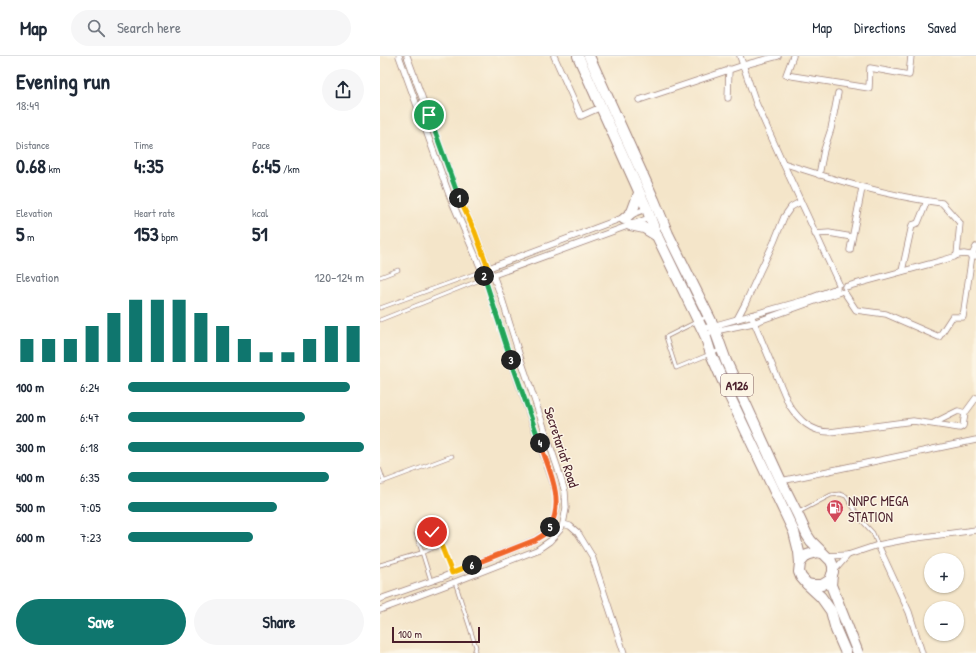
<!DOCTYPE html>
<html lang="en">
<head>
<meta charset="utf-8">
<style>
  :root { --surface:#fff; --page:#f6f6f7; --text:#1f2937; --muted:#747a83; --line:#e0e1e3; --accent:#0f766e }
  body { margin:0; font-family:"Patrick Hand",sans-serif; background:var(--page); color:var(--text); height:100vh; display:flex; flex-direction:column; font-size:15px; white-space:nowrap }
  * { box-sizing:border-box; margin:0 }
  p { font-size:13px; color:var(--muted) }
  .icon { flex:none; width:22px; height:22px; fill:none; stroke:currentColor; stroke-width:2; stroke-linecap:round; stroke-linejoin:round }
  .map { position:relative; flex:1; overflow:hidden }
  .side { display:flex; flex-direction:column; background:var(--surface); width:380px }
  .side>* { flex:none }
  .tools { position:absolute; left:544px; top:497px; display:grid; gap:8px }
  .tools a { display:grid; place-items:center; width:40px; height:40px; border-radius:50%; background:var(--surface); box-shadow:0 1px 3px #0004; font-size:20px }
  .scale { position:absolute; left:12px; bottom:10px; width:88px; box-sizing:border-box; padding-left:4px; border:2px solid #4a1f2b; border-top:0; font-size:11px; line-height:14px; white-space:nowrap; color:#4a1f2b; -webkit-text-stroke:3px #fcf5e5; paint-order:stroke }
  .pin { position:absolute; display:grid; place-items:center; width:34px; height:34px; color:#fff; margin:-17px; border:2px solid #fff; border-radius:50%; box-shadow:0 1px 4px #0007 }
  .km { position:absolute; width:20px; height:20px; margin:-10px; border-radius:50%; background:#222; color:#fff; font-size:11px; line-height:20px; text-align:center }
  .round { display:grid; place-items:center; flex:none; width:42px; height:42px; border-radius:21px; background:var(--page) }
  .headline { display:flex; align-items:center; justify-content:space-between; height:68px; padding:0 16px }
  h1 { font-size:22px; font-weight:800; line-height:30px }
  .stats { display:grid; grid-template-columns:repeat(3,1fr); gap:6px; height:68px; padding:4px 16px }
  .stats div { display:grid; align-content:center }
  .stats b { font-size:20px; font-weight:800 }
  .stats small { font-size:11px; font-weight:400 }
  .stats p { font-size:11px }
  .chart { height:112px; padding:8px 16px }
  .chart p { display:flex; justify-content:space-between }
  .chart svg { width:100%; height:72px; margin-top:4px; stroke:var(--accent); stroke-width:6 }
  .primary-button { display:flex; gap:8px; margin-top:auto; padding:8px 16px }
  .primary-button a { flex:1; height:46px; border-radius:24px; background:var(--accent); color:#fff; font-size:16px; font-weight:800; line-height:46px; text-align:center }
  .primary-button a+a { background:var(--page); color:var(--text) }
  ul { padding:0 16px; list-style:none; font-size:13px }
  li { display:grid; grid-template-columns:64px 48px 1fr; align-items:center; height:30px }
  li i { height:10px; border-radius:5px; background:var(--accent) }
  header { display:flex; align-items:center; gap:24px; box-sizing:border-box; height:56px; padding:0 20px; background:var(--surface); border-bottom:1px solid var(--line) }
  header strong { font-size:19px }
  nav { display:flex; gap:22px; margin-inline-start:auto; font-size:14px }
  .search { width:280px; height:36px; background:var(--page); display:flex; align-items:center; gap:10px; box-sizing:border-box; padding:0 14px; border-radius:22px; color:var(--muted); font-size:15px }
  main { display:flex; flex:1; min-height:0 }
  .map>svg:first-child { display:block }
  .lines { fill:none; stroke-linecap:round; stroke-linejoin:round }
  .lane-casing { stroke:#9f827a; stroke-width:4.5 }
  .street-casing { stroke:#9f827a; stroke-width:7 }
  .highway-casing { stroke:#9f827a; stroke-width:12 }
  .lane { stroke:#fff; stroke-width:3 }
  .street { stroke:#fff; stroke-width:5.5 }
  .highway { stroke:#fff; stroke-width:10 }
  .split-1-casing { stroke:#fff; stroke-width:8 }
  .split-2-casing { stroke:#fff; stroke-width:8 }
  .split-3-casing { stroke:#fff; stroke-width:8 }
  .split-4-casing { stroke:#fff; stroke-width:8 }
  .split-5-casing { stroke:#fff; stroke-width:8 }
  .split-6-casing { stroke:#fff; stroke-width:8 }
  .split-7-casing { stroke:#fff; stroke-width:8 }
  .split-1 { stroke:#22a559; stroke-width:5 }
  .split-2 { stroke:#f5b400; stroke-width:5 }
  .split-3 { stroke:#22a559; stroke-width:5 }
  .split-4 { stroke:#22a559; stroke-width:5 }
  .split-5 { stroke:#f0652b; stroke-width:5 }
  .split-6 { stroke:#f0652b; stroke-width:5 }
  .split-7 { stroke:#f5b400; stroke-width:5 }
  .labels { text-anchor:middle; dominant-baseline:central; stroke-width:3; stroke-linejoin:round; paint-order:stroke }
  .shield { fill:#fcf5e5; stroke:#7f5f63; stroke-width:1 }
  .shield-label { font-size:13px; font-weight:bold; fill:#4a1f2b }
  .street-label { font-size:14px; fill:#4a1f2b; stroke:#fcf5e5 }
  .poi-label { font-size:14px; fill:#4a1f2b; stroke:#fcf5e5; text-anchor:start }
</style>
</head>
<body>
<header>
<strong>Map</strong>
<div class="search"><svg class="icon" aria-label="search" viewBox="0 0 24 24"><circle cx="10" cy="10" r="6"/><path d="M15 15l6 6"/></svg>Search here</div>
<nav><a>Map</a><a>Directions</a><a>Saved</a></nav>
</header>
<main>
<section class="side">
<div class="headline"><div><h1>Evening run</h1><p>18:49</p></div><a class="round"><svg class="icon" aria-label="share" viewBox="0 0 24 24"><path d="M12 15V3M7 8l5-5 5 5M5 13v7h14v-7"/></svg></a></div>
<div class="stats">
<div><p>Distance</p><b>0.68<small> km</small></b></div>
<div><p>Time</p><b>4:35</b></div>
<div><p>Pace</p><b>6:45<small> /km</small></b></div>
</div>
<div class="stats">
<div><p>Elevation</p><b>5<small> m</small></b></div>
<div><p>Heart rate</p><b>153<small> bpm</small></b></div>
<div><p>kcal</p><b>51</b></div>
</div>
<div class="chart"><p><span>Elevation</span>120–124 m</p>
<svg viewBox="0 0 160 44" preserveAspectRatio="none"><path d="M5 44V30M15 44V30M25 44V30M35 44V22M45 44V14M55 44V6M65 44V6M75 44V6M85 44V14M95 44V22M105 44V30M115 44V38M125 44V38M135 44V30M145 44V22M155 44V22"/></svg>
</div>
<ul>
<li><b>100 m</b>6:24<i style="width:94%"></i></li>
<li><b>200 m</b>6:47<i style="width:75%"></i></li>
<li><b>300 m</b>6:18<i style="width:100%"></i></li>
<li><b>400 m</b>6:35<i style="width:85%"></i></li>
<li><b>500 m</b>7:05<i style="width:63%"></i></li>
<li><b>600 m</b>7:23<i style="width:53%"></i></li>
</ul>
<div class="primary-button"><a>Save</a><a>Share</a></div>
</section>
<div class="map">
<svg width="596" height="597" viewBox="0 0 596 597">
  <rect width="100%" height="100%" fill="#fcf5e5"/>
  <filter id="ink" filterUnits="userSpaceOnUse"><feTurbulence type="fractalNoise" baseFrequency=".025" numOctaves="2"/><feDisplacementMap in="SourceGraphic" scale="8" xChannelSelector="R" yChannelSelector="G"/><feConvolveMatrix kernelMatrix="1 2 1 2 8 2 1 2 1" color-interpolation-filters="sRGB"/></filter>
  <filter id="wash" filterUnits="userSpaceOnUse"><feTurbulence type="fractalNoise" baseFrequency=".012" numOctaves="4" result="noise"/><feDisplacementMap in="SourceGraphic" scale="16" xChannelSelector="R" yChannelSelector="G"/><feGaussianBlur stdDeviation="0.9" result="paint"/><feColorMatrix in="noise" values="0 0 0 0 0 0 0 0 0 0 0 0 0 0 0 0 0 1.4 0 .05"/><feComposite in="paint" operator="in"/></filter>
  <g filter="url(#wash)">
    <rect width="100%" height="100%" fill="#f4e5c9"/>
  </g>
  <g filter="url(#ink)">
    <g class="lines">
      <!-- lane casing -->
      <g class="lane-casing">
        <g id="lane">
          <path d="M 0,221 L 18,214"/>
          <path d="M 0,252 L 102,215"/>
          <path d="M 326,261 L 286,281 L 296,312 L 340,294"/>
          <path d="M 0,264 L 105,222"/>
          <path d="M 0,414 L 4,426"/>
          <path d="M 0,427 L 72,400"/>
          <path d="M 419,456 L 451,439 L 460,438 L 466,440 L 482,465 L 493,477 L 498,489"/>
          <path d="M 0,509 L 41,497 L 61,489"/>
          <path d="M 51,525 L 36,477 C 37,474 39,472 43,471 C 56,468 68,507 72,517"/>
          <path d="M 75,526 L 96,591 L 94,597"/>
        </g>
      </g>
      <!-- street casing -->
      <g class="street-casing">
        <g id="street">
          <path d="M 174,0 L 201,60 L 221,51"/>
          <path d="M 360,0 L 376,47 L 403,107 C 455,124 507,140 562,147 L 580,167 L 577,199"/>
          <path d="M 413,0 L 406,19 L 489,32 L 490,12 L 529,19 L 531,0"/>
          <path d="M 348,42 L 349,13"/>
          <path d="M 259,44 L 364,9 L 398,0"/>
          <path d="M 403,107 L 459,228"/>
          <path d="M 439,119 L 444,94 L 451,73 L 458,37"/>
          <path d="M 435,178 L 449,177 L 472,181"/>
          <path d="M 470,194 L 482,132"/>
          <path d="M 106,213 L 269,152"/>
          <path d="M 522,215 L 532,169 L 538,167 L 547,145"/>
          <path d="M 105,222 L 272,161"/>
          <path d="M 465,231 L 557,206 L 574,201 L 577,199 L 584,198 L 596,200"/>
          <path d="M 464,236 L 476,254 L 506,258 L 559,281 L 572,261 L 583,261 L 592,199 L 596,191"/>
          <path d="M 371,259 L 409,349 C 419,364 431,376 450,376 L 533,365 L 580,372 L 583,370 L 585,357 L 578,355 L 554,367"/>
          <path d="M 357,263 L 365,248 L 380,215 L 394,186 L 404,161 L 411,151 L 420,146"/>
          <path d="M 322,273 L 425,244 L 457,232"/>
          <path d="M 325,279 L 335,275 L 373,267 L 460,236"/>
          <path d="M 585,357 L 596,342"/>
          <path d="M 401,425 L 596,384"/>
          <path d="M 183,468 L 190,470 L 198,477 L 212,500 L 244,597"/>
          <path d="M 498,489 L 529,556 L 542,597"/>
          <path d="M 447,500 L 468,499 L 498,489 L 529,483 L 596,474"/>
          <path d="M 453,516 L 468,499"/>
          <path d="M 0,543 L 63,521 L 155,484 L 168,475 L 173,466 L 177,451 L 177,441 L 174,429 L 138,325 L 105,222 L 70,141 L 19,0"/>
          <path d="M 0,554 L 75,526 L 157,494 L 170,485 L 180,474 L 183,468 L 186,452 L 185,436 L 178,413 L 141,304 L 122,243 L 113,219 L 108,212 L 95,176 L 79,143 L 27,0"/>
        </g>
      </g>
      <!-- highway casing -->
      <g class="highway-casing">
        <g id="highway">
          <path d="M 198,0 L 267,153 L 277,180 L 325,279 L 331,298 L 349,339 L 414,476 L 419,496 L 420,507"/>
          <path d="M 209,0 L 274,144 L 288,178 L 333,269 L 346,305 L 401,425 L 417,457 L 427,479 L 431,485 L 451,505 L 453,510 L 453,516 L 450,524 L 442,529 L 432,529 L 427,528 L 421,521 L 419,516 L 420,507 L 427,499 L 437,496 L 442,497"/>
          <path d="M 244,163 L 252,156 L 259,137"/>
          <path d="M 250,169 L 264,172 L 277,180"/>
          <path d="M 452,519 L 451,529 L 453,534 L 478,597"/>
          <path d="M 427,528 L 441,541 L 451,555 L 456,574 L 466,597"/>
        </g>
      </g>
      <!-- lane -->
      <use href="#lane" class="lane"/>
      <!-- street -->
      <use href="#street" class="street"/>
      <!-- highway -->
      <use href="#highway" class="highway"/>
    </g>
  </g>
  <g class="lines" filter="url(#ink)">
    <!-- split-1 casing -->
    <g class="split-1-casing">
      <path id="split-1" d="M 49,59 L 79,142"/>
    </g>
    <!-- split-2 casing -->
    <g class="split-2-casing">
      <path id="split-2" d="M 79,142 L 95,176 L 108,212 L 102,215 L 104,220"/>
    </g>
    <!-- split-3 casing -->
    <g class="split-3-casing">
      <path id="split-3" d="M 104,220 L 131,304"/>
    </g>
    <!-- split-4 casing -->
    <g class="split-4-casing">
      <path id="split-4" d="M 131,304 L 160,387"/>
    </g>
    <!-- split-5 casing -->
    <g class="split-5-casing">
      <path id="split-5" d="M 160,387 C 169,414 185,444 170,471"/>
    </g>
    <!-- split-6 casing -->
    <g class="split-6-casing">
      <path id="split-6" d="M 92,509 L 155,484 L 163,479 L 170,471"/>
    </g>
    <!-- split-7 casing -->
    <g class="split-7-casing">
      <path id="split-7" d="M 52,476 L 61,489 L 72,517 L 92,509"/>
    </g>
    <!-- split-1 -->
    <use href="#split-1" class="split-1"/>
    <!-- split-2 -->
    <use href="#split-2" class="split-2"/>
    <!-- split-3 -->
    <use href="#split-3" class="split-3"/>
    <!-- split-4 -->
    <use href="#split-4" class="split-4"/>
    <!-- split-5 -->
    <use href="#split-5" class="split-5"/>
    <!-- split-6 -->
    <use href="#split-6" class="split-6"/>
    <!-- split-7 -->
    <use href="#split-7" class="split-7"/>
  </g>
  <!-- icons -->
  <defs>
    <g id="fuel-pin" transform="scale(0.9)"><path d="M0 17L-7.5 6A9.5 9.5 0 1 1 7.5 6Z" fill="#d1495b" stroke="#fcf5e5"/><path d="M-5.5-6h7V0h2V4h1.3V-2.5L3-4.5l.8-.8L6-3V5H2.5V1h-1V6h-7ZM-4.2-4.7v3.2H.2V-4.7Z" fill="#fff"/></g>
  </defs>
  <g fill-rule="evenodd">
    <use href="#fuel-pin" x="455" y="452"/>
  </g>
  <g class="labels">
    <!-- shield labels -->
    <rect class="shield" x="341" y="318" width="32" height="22" rx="3"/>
    <g class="shield-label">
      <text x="357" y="329">A126</text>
    </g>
    <!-- street labels -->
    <g class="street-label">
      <text transform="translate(182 391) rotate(72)">Secretariat Road</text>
    </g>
    <!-- poi labels -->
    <g class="poi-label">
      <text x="468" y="444">NNPC MEGA<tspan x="468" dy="16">STATION</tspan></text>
    </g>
  </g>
</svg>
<div class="tools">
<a>+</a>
<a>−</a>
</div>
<div class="scale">100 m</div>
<div class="pin" style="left:49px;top:59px;background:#1e9e55"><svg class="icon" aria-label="arrive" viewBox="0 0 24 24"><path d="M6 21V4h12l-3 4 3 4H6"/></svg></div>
<div class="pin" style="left:52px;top:476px;background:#d93025"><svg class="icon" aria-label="check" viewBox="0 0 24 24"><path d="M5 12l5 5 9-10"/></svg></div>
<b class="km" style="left:79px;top:142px">1</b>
<b class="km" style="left:104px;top:220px">2</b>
<b class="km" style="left:131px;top:304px">3</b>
<b class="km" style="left:160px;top:387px">4</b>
<b class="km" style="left:170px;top:471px">5</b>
<b class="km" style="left:92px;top:509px">6</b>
</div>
</main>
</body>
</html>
